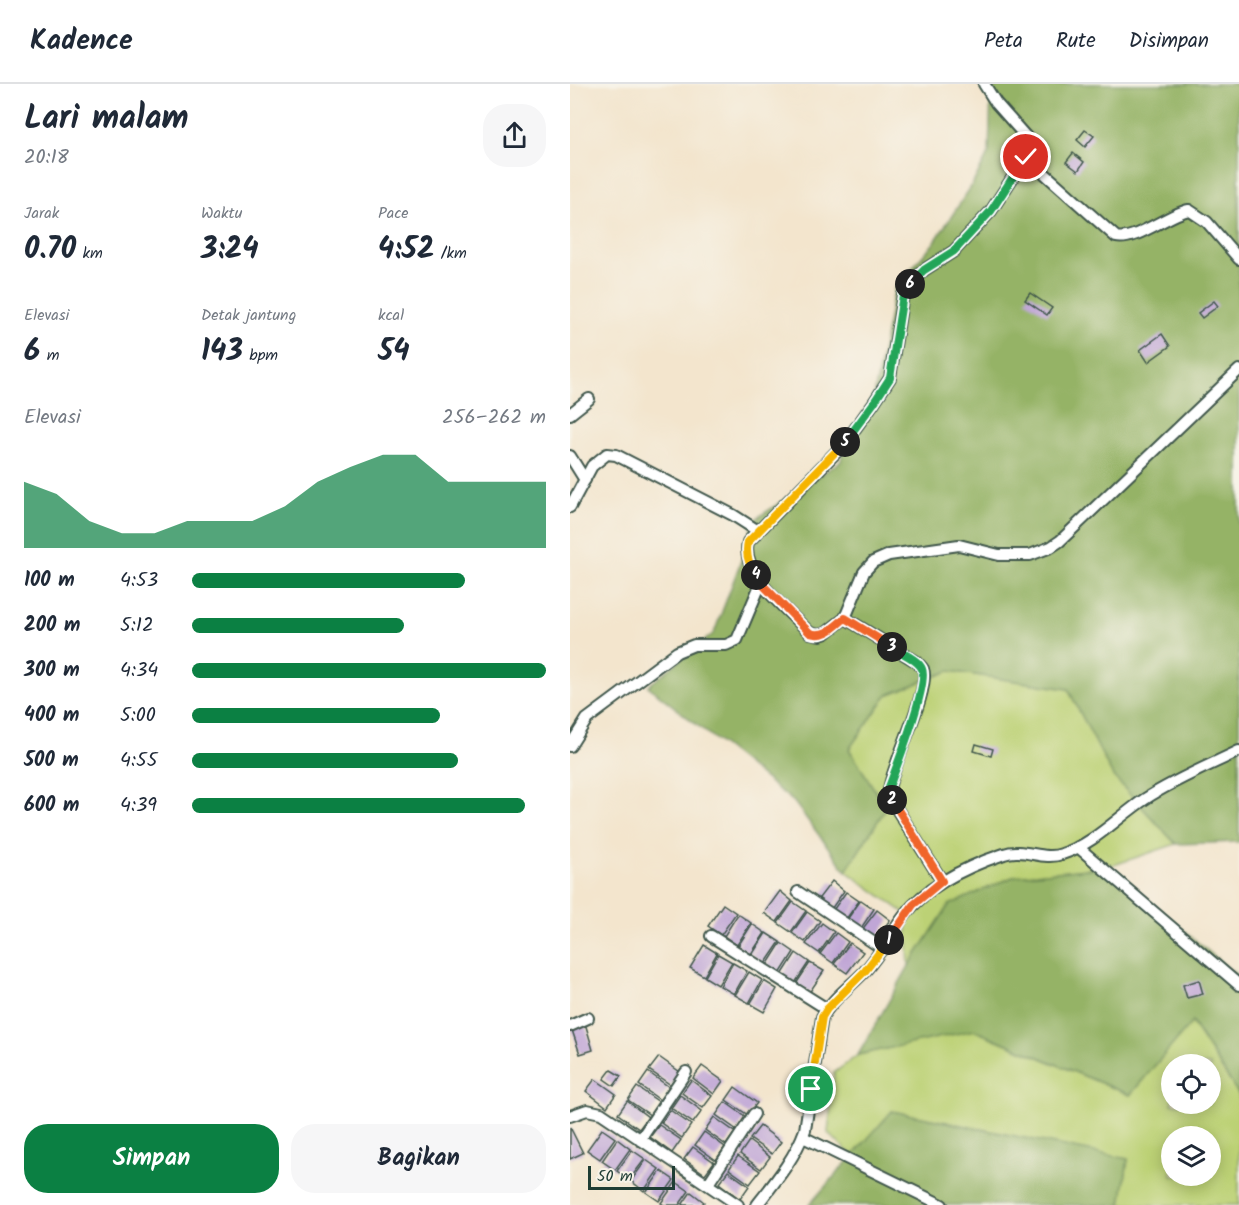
<!DOCTYPE html>
<html lang="id">
<head>
<meta charset="utf-8">
<style>
  :root { --surface:#fff; --page:#f6f6f7; --text:#1f2937; --muted:#747a83; --line:#e0e1e3; --accent:#0b8043 }
  body { margin:0; font-family:Kalam,sans-serif; background:var(--page); color:var(--text); height:100vh; display:flex; flex-direction:column; font-size:22px; white-space:nowrap }
  * { box-sizing:border-box; margin:0 }
  p { font-size:20px; color:var(--muted) }
  .icon { flex:none; width:33px; height:33px; fill:none; stroke:currentColor; stroke-width:2; stroke-linecap:round; stroke-linejoin:round }
  .map { position:relative; flex:1; overflow:hidden }
  .side { display:flex; flex-direction:column; background:var(--surface); width:570px }
  .side>* { flex:none }
  .buttons { position:absolute; left:591px; top:970px; display:grid; gap:12px }
  .buttons a { display:grid; place-items:center; width:60px; height:60px; border-radius:50%; background:var(--surface); box-shadow:0 3px 15px #0003; font-size:30px }
  .scale { position:absolute; left:18px; bottom:15px; width:87px; box-sizing:border-box; padding-left:6px; border:3px solid #1f3d34; border-top:0; font-size:16px; line-height:21px; white-space:nowrap; color:#1f3d34; -webkit-text-stroke:4px #f7f3e8; paint-order:stroke }
  .pin { position:absolute; display:grid; place-items:center; width:51px; height:51px; color:#fff; margin:-26px; border:3px solid #fff; border-radius:50%; box-shadow:0 2px 6px #0007 }
  .km { position:absolute; width:30px; height:30px; margin:-15px; border-radius:50%; background:#222; color:#fff; font-size:16px; line-height:30px; text-align:center }
  .round { display:grid; place-items:center; flex:none; width:63px; height:63px; border-radius:24px; background:var(--page) }
  .summary { display:flex; align-items:center; justify-content:space-between; height:102px; padding:0 24px }
  h1 { font-size:33px; font-weight:700; line-height:45px }
  .figures { display:grid; grid-template-columns:repeat(3,1fr); gap:9px; height:102px; padding:6px 24px }
  .figures div { display:grid; align-content:center }
  .figures b { font-size:30px; font-weight:700 }
  .figures small { font-size:16px; font-weight:400 }
  .figures p { font-size:16px }
  .chart { height:168px; padding:12px 24px }
  .chart p { display:flex; justify-content:space-between }
  .chart svg { width:100%; height:108px; margin-top:6px; fill:var(--accent); opacity:.7 }
  .action { display:flex; gap:12px; margin-top:auto; padding:12px 24px }
  .action a { flex:1; height:69px; border-radius:24px; background:var(--accent); color:#fff; font-size:24px; font-weight:700; line-height:69px; text-align:center }
  .action a+a { background:var(--page); color:var(--text) }
  ul { padding:0 24px; list-style:none; font-size:20px }
  li { display:grid; grid-template-columns:96px 72px 1fr; align-items:center; height:45px }
  li i { height:15px; border-radius:8px; background:var(--accent) }
  header { display:flex; align-items:center; gap:36px; box-sizing:border-box; height:84px; padding:0 30px; background:var(--surface); border-bottom:2px solid var(--line) }
  header strong { font-size:28px }
  nav { display:flex; gap:33px; margin-inline-start:auto; font-size:21px }
  main { display:flex; flex:1; min-height:0 }
  .map>svg:first-child { display:block }
  .green { fill:#bcd175; stroke:#6e8754; stroke-width:1.5; fill-rule:evenodd }
  .forest { fill:#95b366; stroke:#5a784d; stroke-width:1.5 }
  .building { fill:#c0a6d6 }
  .lines { fill:none; stroke-linecap:round; stroke-linejoin:round }
  .minor-casing { stroke:#3f564b; stroke-width:14 }
  .minor { stroke:#fff; stroke-width:10 }
  .split-1-casing { stroke:#fff; stroke-width:12 }
  .split-2-casing { stroke:#fff; stroke-width:12 }
  .split-3-casing { stroke:#fff; stroke-width:12 }
  .split-4-casing { stroke:#fff; stroke-width:12 }
  .split-5-casing { stroke:#fff; stroke-width:12 }
  .split-6-casing { stroke:#fff; stroke-width:12 }
  .split-7-casing { stroke:#fff; stroke-width:12 }
  .split-1 { stroke:#f5b400; stroke-width:8 }
  .split-2 { stroke:#f0652b; stroke-width:8 }
  .split-3 { stroke:#22a559; stroke-width:8 }
  .split-4 { stroke:#f0652b; stroke-width:8 }
  .split-5 { stroke:#f5b400; stroke-width:8 }
  .split-6 { stroke:#22a559; stroke-width:8 }
  .split-7 { stroke:#22a559; stroke-width:8 }
</style>
</head>
<body>
<header>
<strong>Kadence</strong>
<nav><a>Peta</a><a>Rute</a><a>Disimpan</a></nav>
</header>
<main>
<section class="side">
<div class="summary"><div><h1>Lari malam</h1><p>20:18</p></div><a class="round"><svg class="icon" aria-label="share" viewBox="0 0 24 24"><path d="M12 15V3M7 8l5-5 5 5M5 13v7h14v-7"/></svg></a></div>
<div class="figures">
<div><p>Jarak</p><b>0.70<small> km</small></b></div>
<div><p>Waktu</p><b>3:24</b></div>
<div><p>Pace</p><b>4:52<small> /km</small></b></div>
</div>
<div class="figures">
<div><p>Elevasi</p><b>6<small> m</small></b></div>
<div><p>Detak jantung</p><b>143<small> bpm</small></b></div>
<div><p>kcal</p><b>54</b></div>
</div>
<div class="chart"><p><span>Elevasi</span>256–262 m</p>
<svg viewBox="0 0 160 44" preserveAspectRatio="none"><path d="M0 44V17L10 22L20 33L30 38L40 38L50 33L60 33L70 33L80 27L90 17L100 11L110 6L120 6L130 17L140 17L150 17L160 17V44z"/></svg>
</div>
<ul>
<li><b>100 m</b>4:53<i style="width:77%"></i></li>
<li><b>200 m</b>5:12<i style="width:60%"></i></li>
<li><b>300 m</b>4:34<i style="width:100%"></i></li>
<li><b>400 m</b>5:00<i style="width:70%"></i></li>
<li><b>500 m</b>4:55<i style="width:75%"></i></li>
<li><b>600 m</b>4:39<i style="width:94%"></i></li>
</ul>
<div class="action"><a>Simpan</a><a>Bagikan</a></div>
</section>
<div class="map">
<svg width="669" height="1121" viewBox="0 0 669 1121">
  <rect width="100%" height="100%" fill="#f7f3e8"/>
  <filter id="ink" filterUnits="userSpaceOnUse"><feTurbulence type="fractalNoise" baseFrequency=".0167" numOctaves="2"/><feDisplacementMap in="SourceGraphic" scale="12" xChannelSelector="R" yChannelSelector="G"/><feConvolveMatrix kernelMatrix="1 2 1 2 8 2 1 2 1" color-interpolation-filters="sRGB"/></filter>
  <filter id="wash" filterUnits="userSpaceOnUse"><feTurbulence type="fractalNoise" baseFrequency=".008" numOctaves="4" result="noise"/><feDisplacementMap in="SourceGraphic" scale="24" xChannelSelector="R" yChannelSelector="G"/><feGaussianBlur stdDeviation="1.35" result="paint"/><feColorMatrix in="noise" values="0 0 0 0 0 0 0 0 0 0 0 0 0 0 0 0 0 1.4 0 .05"/><feComposite in="paint" operator="in"/></filter>
  <g filter="url(#wash)">
    <rect width="100%" height="100%" fill="#f3e5cd"/>
    <!-- green -->
    <g class="green">
      <path d="M 379,587 L 498,605 L 543,692 L 606,760 L 538,783 L 445,792 L 379,821 L 339,882 L 336,830 L 276,787 L 316,724 L 279,665 L 317,611 Z"/>
      <path d="M 621,938 L 669,1011 L 669,1121 L 551,1121 L 558,1075 L 322,1027 L 283,1072 L 258,1049 L 264,989 L 288,971 L 403,946 L 560,1011 ZM 602,981 L 640,981 L 640,1020 L 602,1020 ZM 602,1053 L 640,1053 L 640,1092 L 602,1092 Z"/>
    </g>
    <!-- forest -->
    <g class="forest">
      <path d="M 429,0 L 669,0 L 669,758 L 606,760 L 543,692 L 498,605 L 379,587 L 317,611 L 279,665 L 316,724 L 276,787 L 224,718 L 78,602 L 144,549 L 178,458 L 183,437 L 271,377 L 274,360 L 304,311 L 325,203 L 364,159 L 402,101 L 419,68 L 421,8 Z"/>
      <path d="M 538,783 L 669,893 L 669,1011 L 622,938 L 560,1011 L 404,946 L 288,971 L 339,882 L 379,821 L 445,792 Z"/>
      <path d="M 322,1027 L 558,1075 L 551,1121 L 239,1121 Z"/>
    </g>
    <g id="blocks">
      <!-- building -->
      <g class="building">
        <path d="M 515,46 L 524,52 L 515,63 L 507,56 Z"/>
        <path d="M 503,69 L 514,78 L 508,87 L 496,78 Z"/>
        <path d="M 460,209 L 482,224 L 477,231 L 455,216 Z"/>
        <path d="M 644,217 L 648,222 L 632,234 L 628,229 Z"/>
        <path d="M 592,250 L 600,262 L 578,278 L 570,266 Z"/>
        <path d="M 406,660 L 423,665 L 421,672 L 404,667 Z"/>
        <path d="M 262,797 L 274,807 L 259,828 L 246,818 Z"/>
        <path d="M 210,807 L 222,817 L 207,838 L 194,829 Z"/>
        <path d="M 276,808 L 289,817 L 274,838 L 261,829 Z"/>
        <path d="M 291,816 L 304,825 L 289,847 L 276,837 Z"/>
        <path d="M 223,818 L 236,827 L 221,848 L 208,839 Z"/>
        <path d="M 153,820 L 166,829 L 151,851 L 138,842 Z"/>
        <path d="M 307,826 L 320,836 L 304,857 L 291,847 Z"/>
        <path d="M 237,828 L 250,837 L 235,858 L 222,849 Z"/>
        <path d="M 168,830 L 181,839 L 167,861 L 154,852 Z"/>
        <path d="M 252,839 L 264,848 L 249,869 L 236,860 Z"/>
        <path d="M 182,840 L 195,849 L 181,870 L 168,862 Z"/>
        <path d="M 196,849 L 210,858 L 195,880 L 182,871 Z"/>
        <path d="M 266,849 L 278,858 L 263,879 L 250,870 Z"/>
        <path d="M 211,859 L 224,868 L 210,890 L 197,881 Z"/>
        <path d="M 280,859 L 293,868 L 277,889 L 264,880 Z"/>
        <path d="M 134,861 L 147,869 L 134,892 L 120,884 Z"/>
        <path d="M 226,869 L 239,878 L 225,899 L 212,891 Z"/>
        <path d="M 148,870 L 162,878 L 148,901 L 135,893 Z"/>
        <path d="M 163,879 L 177,887 L 164,910 L 150,902 Z"/>
        <path d="M 240,879 L 254,887 L 239,909 L 226,900 Z"/>
        <path d="M 179,888 L 192,896 L 179,919 L 165,911 Z"/>
        <path d="M 629,896 L 633,910 L 617,914 L 613,901 Z"/>
        <path d="M 194,897 L 207,905 L 194,928 L 180,920 Z"/>
        <path d="M 15,939 L 23,966 L 10,970 L 1,943 Z"/>
        <path d="M 89,973 L 110,988 L 101,1001 L 79,986 Z"/>
        <path d="M 132,982 L 153,997 L 144,1010 L 123,994 Z"/>
        <path d="M 41,986 L 51,992 L 44,1002 L 34,995 Z"/>
        <path d="M 78,988 L 99,1003 L 90,1016 L 69,1001 Z"/>
        <path d="M 25,995 L 46,1010 L 37,1023 L 16,1007 Z"/>
        <path d="M 121,996 L 142,1012 L 133,1024 L 112,1009 Z"/>
        <path d="M 67,1003 L 89,1018 L 80,1031 L 58,1016 Z"/>
        <path d="M 165,1003 L 187,1019 L 178,1031 L 156,1016 Z"/>
        <path d="M 110,1011 L 132,1027 L 123,1039 L 101,1024 Z"/>
        <path d="M 57,1017 L 78,1033 L 69,1045 L 48,1030 Z"/>
        <path d="M 155,1018 L 176,1033 L 167,1046 L 146,1031 Z"/>
        <path d="M 100,1026 L 121,1041 L 112,1054 L 91,1039 Z"/>
        <path d="M 144,1033 L 165,1048 L 156,1061 L 135,1046 Z"/>
        <path d="M 89,1041 L 111,1056 L 102,1069 L 80,1053 Z"/>
        <path d="M 190,1042 L 211,1058 L 202,1070 L 180,1055 Z"/>
        <path d="M 0,1043 L 13,1069 L 0,1075 Z"/>
        <path d="M 32,1045 L 45,1054 L 30,1075 L 17,1066 Z"/>
        <path d="M 134,1048 L 155,1063 L 146,1076 L 125,1061 Z"/>
        <path d="M 47,1055 L 60,1065 L 45,1086 L 32,1077 Z"/>
        <path d="M 179,1057 L 200,1073 L 191,1085 L 170,1070 Z"/>
        <path d="M 123,1063 L 144,1078 L 135,1090 L 114,1075 Z"/>
        <path d="M 62,1066 L 75,1075 L 59,1096 L 47,1087 Z"/>
        <path d="M 168,1072 L 190,1087 L 180,1100 L 159,1085 Z"/>
        <path d="M 76,1076 L 89,1085 L 74,1107 L 61,1097 Z"/>
        <path d="M 91,1087 L 104,1096 L 89,1117 L 76,1108 Z"/>
        <path d="M 158,1087 L 179,1102 L 170,1115 L 149,1099 Z"/>
        <path d="M 106,1098 L 119,1107 L 109,1121 L 94,1121 L 91,1119 Z"/>
        <path d="M 121,1108 L 134,1118 L 131,1121 L 112,1121 Z"/>
      </g>
    </g>
  </g>
  <g filter="url(#ink)">
    <use href="#blocks" fill-opacity="0" stroke="#3f564b" stroke-width="1.5"/>
    <g class="lines">
      <!-- minor casing -->
      <g class="minor-casing">
        <g id="minor">
          <path d="M 414,0 L 426,19 L 457,54 L 456,73 L 421,127 L 384,167 L 354,186 L 339,201 L 333,211 L 320,294 L 303,320 L 274,360 L 178,458 C 170,490 220,528 240,549 L 250,551 L 256,549 L 275,534 L 294,488 L 303,478 L 319,471 L 389,461 L 429,471 L 460,471 L 481,463 L 490,457 L 669,286"/>
          <path d="M 456,73 L 546,153 C 565,158 598,130 619,126 L 637,138 L 669,175"/>
          <path d="M 0,330 L 19,315"/>
          <path d="M 0,372 L 15,396"/>
          <path d="M 0,423 L 22,382 L 37,370 L 46,371 L 163,431 L 188,447"/>
          <path d="M 275,534 L 347,578 C 348,580 352,583 353,585 C 361,605 322,680 319,706 L 323,719 L 372,797"/>
          <path d="M 0,662 L 17,635 L 107,568 L 124,561 L 156,561 L 167,556 L 191,499"/>
          <path d="M 508,763 L 669,901"/>
          <path d="M 228,808 L 313,865"/>
          <path d="M 141,852 L 257,925"/>
          <path d="M 0,942 L 18,934"/>
          <path d="M 0,1032 L 17,1026 L 31,1029 L 168,1121"/>
          <path d="M 233,1053 L 372,1121"/>
          <path d="M 70,1056 L 116,988"/>
          <path d="M 138,1100 L 184,1030"/>
          <path d="M 187,1121 C 205,1098 225,1074 235,1046 L 252,933 C 262,915 281,902 295,887 C 311,869 321,849 335,831 C 358,800 398,782 434,770 C 453,763 473,777 492,770 C 524,760 548,733 575,715 C 604,696 638,682 669,667"/>
        </g>
      </g>
      <!-- minor -->
      <use href="#minor" class="minor"/>
    </g>
  </g>
  <g class="lines" filter="url(#ink)">
    <!-- split-1 casing -->
    <g class="split-1-casing">
      <path id="split-1" d="M 241,1005 L 252,933 L 257,925 L 295,887 L 319,856"/>
    </g>
    <!-- split-2 casing -->
    <g class="split-2-casing">
      <path id="split-2" d="M 319,856 L 343,821 L 372,797 L 322,716"/>
    </g>
    <!-- split-3 casing -->
    <g class="split-3-casing">
      <path id="split-3" d="M 322,563 C 331,569 348,575 352,585 C 359,600 326,684 319,703 L 322,716"/>
    </g>
    <!-- split-4 casing -->
    <g class="split-4-casing">
      <path id="split-4" d="M 186,491 L 191,499 L 240,549 C 255,554 264,543 275,534 L 322,563"/>
    </g>
    <!-- split-5 casing -->
    <g class="split-5-casing">
      <path id="split-5" d="M 186,491 C 179,481 175,470 178,458 L 275,358"/>
    </g>
    <!-- split-6 casing -->
    <g class="split-6-casing">
      <path id="split-6" d="M 275,358 L 303,320 L 320,294 L 333,211 L 340,200"/>
    </g>
    <!-- split-7 casing -->
    <g class="split-7-casing">
      <path id="split-7" d="M 340,200 L 354,186 L 384,167 L 421,127 L 456,73"/>
    </g>
    <!-- split-1 -->
    <use href="#split-1" class="split-1"/>
    <!-- split-2 -->
    <use href="#split-2" class="split-2"/>
    <!-- split-3 -->
    <use href="#split-3" class="split-3"/>
    <!-- split-4 -->
    <use href="#split-4" class="split-4"/>
    <!-- split-5 -->
    <use href="#split-5" class="split-5"/>
    <!-- split-6 -->
    <use href="#split-6" class="split-6"/>
    <!-- split-7 -->
    <use href="#split-7" class="split-7"/>
  </g>
</svg>
<div class="buttons">
<a><svg class="icon" aria-label="locate" viewBox="0 0 24 24"><circle cx="12" cy="12" r="6"/><path d="M12 2v4M12 18v4M2 12h4M18 12h4"/></svg></a>
<a><svg class="icon" aria-label="layers" viewBox="0 0 24 24"><path d="M12 4l9 5-9 5-9-5zM3 14l9 5 9-5"/></svg></a>
</div>
<div class="scale">50 m</div>
<div class="pin" style="left:241px;top:1005px;background:#1e9e55"><svg class="icon" aria-label="arrive" viewBox="0 0 24 24"><path d="M6 21V4h12l-3 4 3 4H6"/></svg></div>
<div class="pin" style="left:456px;top:73px;background:#d93025"><svg class="icon" aria-label="check" viewBox="0 0 24 24"><path d="M5 12l5 5 9-10"/></svg></div>
<b class="km" style="left:319px;top:856px">1</b>
<b class="km" style="left:322px;top:716px">2</b>
<b class="km" style="left:322px;top:563px">3</b>
<b class="km" style="left:186px;top:491px">4</b>
<b class="km" style="left:275px;top:358px">5</b>
<b class="km" style="left:340px;top:200px">6</b>
</div>
</main>
</body>
</html>
